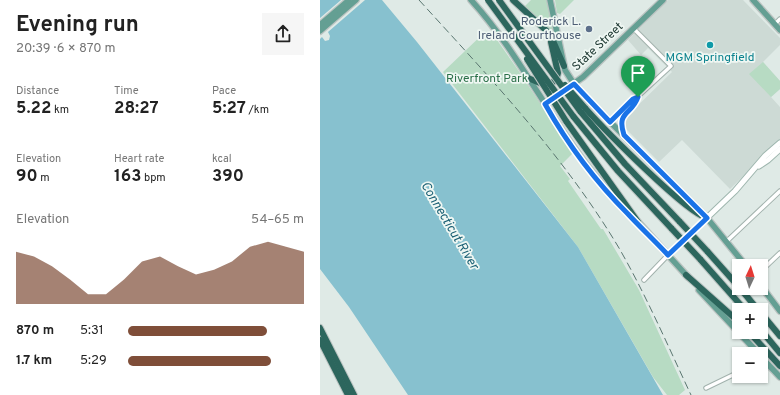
<!DOCTYPE html>
<html lang="en">
<head>
<meta charset="utf-8">
<style>
  :root { --surface:#fff; --page:#f6f6f6; --text:#222; --muted:#767676; --accent:#7f4e39 }
  body { margin:0; font-family:Overpass,sans-serif; background:var(--page); color:var(--text); height:100vh; display:flex; flex-direction:column; font-size:15px; white-space:nowrap }
  * { box-sizing:border-box; margin:0 }
  p { font-size:13px; color:var(--muted) }
  .icon { flex:none; width:22px; height:22px; fill:none; stroke:currentColor; stroke-width:2; stroke-linecap:round; stroke-linejoin:round }
  .map { position:relative; flex:1; overflow:hidden }
  .details { display:flex; flex-direction:column; background:var(--surface); width:320px }
  .details>* { flex:none }
  .needle { width:26px; rotate:4deg }
  .fabs { position:absolute; left:412px; top:259px; display:grid; gap:8px }
  .fabs a { display:grid; place-items:center; width:36px; height:36px; border-radius:0px; background:var(--surface); box-shadow:0 1px 3px #0004; font-size:20px }
  .pin { position:absolute; display:grid; place-items:center; width:34px; height:34px; color:#fff; margin:-41px -17px; border-radius:50% 50% 50% 0; rotate:-45deg; box-shadow:0 0 4px #0007 }
  .pin .icon { rotate:45deg }
  .round { display:grid; place-items:center; flex:none; width:42px; height:42px; border-radius:0px; background:var(--page) }
  .summary { display:flex; align-items:center; justify-content:space-between; height:68px; padding:0 16px }
  h1 { font-size:22px; font-weight:700; line-height:30px }
  .figures { display:grid; grid-template-columns:repeat(3,1fr); gap:6px; height:68px; padding:4px 16px }
  .figures div { display:grid; align-content:center }
  .figures b { font-size:17px; font-weight:700 }
  .figures small { font-size:11px; font-weight:400 }
  .figures p { font-size:11px }
  .chart { height:112px; padding:8px 16px }
  .chart p { display:flex; justify-content:space-between }
  .chart svg { width:100%; height:72px; margin-top:4px; fill:var(--accent); opacity:.7 }
  ul { padding:0 16px; list-style:none; font-size:13px }
  li { display:grid; grid-template-columns:64px 48px 1fr; align-items:center; height:30px }
  li i { height:10px; border-radius:5px; background:var(--accent) }
  main { display:flex; flex:1; min-height:0 }
  .map>svg:first-child { display:block }
  .built { fill:#cddad5 }
  .green { fill:#b7dbc3 }
  .water { fill:#87c1cf }
  .pier { fill:#dfeae6 }
  .lines { fill:none; stroke-linecap:round; stroke-linejoin:round }
  .street-casing { stroke:#a2b2ad; stroke-width:5.5 }
  .secondary-casing { stroke:#9eb6ae; stroke-width:7 }
  .primary-casing { stroke:#bcc4c2; stroke-width:8 }
  .highway-casing { stroke:#bcc4c2; stroke-width:8 }
  .street { stroke:#fff; stroke-width:3.5 }
  .secondary { stroke:#fff; stroke-width:5 }
  .primary { stroke:#649f93; stroke-width:5.5 }
  .highway { stroke:#2c665d; stroke-width:6 }
  .rail { stroke:#5a7670; stroke-width:1; stroke-dasharray:8 4; stroke-linecap:butt }
  .highway-bridge-casing { stroke:#bcc4c2; stroke-width:8; stroke-linecap:butt }
  .highway-bridge { stroke:#2c665d; stroke-width:6 }
  .route-casing { stroke:#fff; stroke-width:8 }
  .route { stroke:#1a73e8; stroke-width:5 }
  .service-dot { fill:#5c6f8a; stroke:#eff7f3; stroke-width:1.5 }
  .culture-dot { fill:#0f9aa8; stroke:#eff7f3; stroke-width:1.5 }
  .labels { text-anchor:middle; dominant-baseline:central; stroke-width:3.5; stroke-linejoin:round; paint-order:stroke }
  .service-label { font-size:12px; fill:#4e5e75; stroke:#eff7f3; text-anchor:end }
  .street-label { font-size:12px; fill:#203a34; stroke:#eff7f3 }
  .culture-label { font-size:12px; fill:#0d838f; stroke:#eff7f3 }
  .park-label { font-size:12px; fill:#2b7049; stroke:#eff7f3 }
  .water-label { font-size:13px; font-style:italic; fill:#1b6175; stroke:#eff7f3 }
</style>
</head>
<body>
<main>
<section class="details">
<div class="summary"><div><h1>Evening run</h1><p>20:39 · 6 × 870 m</p></div><a class="round"><svg class="icon" aria-label="share" viewBox="0 0 24 24"><path d="M12 15V3M7 8l5-5 5 5M5 13v7h14v-7"/></svg></a></div>
<div class="figures">
<div><p>Distance</p><b>5.22<small> km</small></b></div>
<div><p>Time</p><b>28:27</b></div>
<div><p>Pace</p><b>5:27<small> /km</small></b></div>
</div>
<div class="figures">
<div><p>Elevation</p><b>90<small> m</small></b></div>
<div><p>Heart rate</p><b>163<small> bpm</small></b></div>
<div><p>kcal</p><b>390</b></div>
</div>
<div class="chart"><p><span>Elevation</span>54–65 m</p>
<svg viewBox="0 0 160 44" preserveAspectRatio="none"><path d="M0 44V12L10 15L20 21L30 29L40 38L50 38L60 29L70 18L80 15L90 21L100 26L110 23L120 18L130 9L140 6L150 9L160 12V44z"/></svg>
</div>
<ul>
<li><b>870 m</b>5:31<i style="width:79%"></i></li>
<li><b>1.7 km</b>5:29<i style="width:81%"></i></li>
</ul>
</section>
<div class="map">
<svg width="460" height="395" viewBox="0 0 460 395">
  <rect width="100%" height="100%" fill="#dfeae6"/>
  <!-- built -->
  <path class="built" d="M 348,0 L 423,0 L 460,38 L 460,45 L 443,62 L 460,81 L 460,89 L 451,97 L 460,107 L 460,141 L 410,189 L 362,140 L 339,162 L 307,130 L 304,126 L 306,117 L 352,72 L 328,48 L 321,55 L 308,40 Z"/>
  <!-- green -->
  <g class="green">
    <path d="M 211,0 L 227,0 L 234,36 L 222,22 L 204,7 Z"/>
    <path d="M 235,0 L 254,0 L 240,14 L 237,13 Z"/>
    <path d="M 166,31 L 177,40 L 198,70 L 253,153 L 240,166 L 250,179 L 248,181 L 281,229 L 283,229 L 319,290 L 365,390 L 359,395 L 347,395 L 333,377 L 258,247 L 123,72 Z"/>
    <path d="M 443,62 L 460,81 L 460,89 L 451,97 L 429,74 Z"/>
  </g>
  <!-- water -->
  <path class="water" d="M 0,0 L 62,0 L 97,42 L 258,247 L 343,395 L 88,395 L 29,307 L 0,269 Z"/>
  <!-- pier -->
  <path class="pier" d="M 21,0 L 45,0 L 8,32 L 10,36 L 9,40 L 5,41 L 2,37 L 0,39 L 0,18 Z"/>
  <g class="lines">
    <!-- street casing -->
    <g class="street-casing">
      <g id="street">
        <path d="M 455,24 L 460,19"/>
        <path d="M 290,122 L 351,66 L 314,29"/>
        <path d="M 303,134 C 296,111 313,114 318,97"/>
        <path d="M 407,241 L 460,191"/>
        <path d="M 441,271 L 460,253"/>
        <path d="M 324,280 L 348,255"/>
        <path d="M 386,388 L 419,372"/>
      </g>
    </g>
    <!-- secondary casing -->
    <g class="secondary-casing">
      <g id="secondary">
        <path d="M 439,166 L 448,160 L 460,149"/>
        <path d="M 348,255 L 415,191 L 445,156 L 460,143"/>
      </g>
    </g>
    <!-- primary casing -->
    <g class="primary-casing">
      <g id="primary">
        <path d="M 151,0 C 202,56 233,127 282,184 C 293,198 304,211 318,222 L 368,277"/>
        <path d="M 230,0 L 245,70 L 254,84 L 269,101 L 387,218 L 426,266"/>
        <path d="M 433,0 L 460,30"/>
        <path d="M 0,25 L 29,0"/>
        <path d="M 0,31 L 36,0"/>
        <path d="M 225,104 L 263,77 L 343,0"/>
        <path d="M 441,286 L 460,311"/>
        <path d="M 379,290 L 439,354"/>
        <path d="M 441,357 L 460,377"/>
      </g>
    </g>
    <!-- highway casing -->
    <g class="highway-casing">
      <g id="highway">
        <path d="M 193,0 L 230,34 L 244,66"/>
        <path d="M 208,78 L 227,86 L 236,80 L 238,73 L 231,42"/>
        <path d="M 265,108 C 283,128 366,213 387,218"/>
        <path d="M 260,111 L 305,164 L 360,222"/>
        <path d="M 253,116 L 298,171 L 352,229"/>
        <path d="M 246,121 L 318,222"/>
        <path d="M 387,251 L 419,287"/>
        <path d="M 380,259 L 425,310"/>
        <path d="M 366,275 L 419,322"/>
        <path d="M 420,288 L 438,310"/>
        <path d="M 441,313 L 460,336"/>
        <path d="M 0,328 L 34,395"/>
        <path d="M 441,330 L 460,353"/>
        <path d="M 429,332 L 460,366"/>
        <path d="M 0,340 L 28,395"/>
      </g>
    </g>
    <!-- street -->
    <use href="#street" class="street"/>
    <!-- secondary -->
    <use href="#secondary" class="secondary"/>
    <!-- primary -->
    <use href="#primary" class="primary"/>
    <!-- highway -->
    <use href="#highway" class="highway"/>
    <!-- rail -->
    <path class="rail" d="M 99,0 C 171,79 244,156 299,248 C 326,295 348,346 371,395"/>
    <!-- highway-bridge casing -->
    <g class="highway-bridge-casing">
      <g id="highway-bridge">
        <path d="M 168,0 L 253,116"/>
        <path d="M 179,0 L 260,111"/>
        <path d="M 207,59 L 246,121"/>
        <path d="M 245,85 L 265,108"/>
        <path d="M 360,222 L 387,251"/>
        <path d="M 352,229 L 380,259"/>
      </g>
    </g>
    <!-- highway-bridge -->
    <use href="#highway-bridge" class="highway-bridge"/>
  </g>
  <g class="lines">
    <!-- route casing -->
    <g class="route-casing">
      <path id="route" d="M 254,84 L 290,122 L 313,99 L 318,97 C 312,115 296,111 304,135 L 387,218 L 348,255 C 335,241 321,228 308,214 C 276,182 247,143 225,104 Z"/>
    </g>
    <!-- route -->
    <use href="#route" class="route"/>
  </g>
  <!-- markers -->
  <circle class="service-dot" cx="269" cy="29" r="4"/>
  <circle class="culture-dot" cx="390" cy="45" r="4"/>
  <g class="labels">
    <!-- service labels -->
    <g class="service-label">
      <text x="261" y="22">Roderick L.<tspan x="261" dy="14">Ireland Courthouse</tspan></text>
    </g>
    <!-- street labels -->
    <g class="street-label">
      <text transform="translate(278 47) rotate(-43)">State Street</text>
    </g>
    <!-- culture labels -->
    <g class="culture-label">
      <text x="390" y="58">MGM Springfield</text>
    </g>
    <!-- park labels -->
    <g class="park-label">
      <text x="167" y="79">Riverfront Park</text>
    </g>
    <!-- water labels -->
    <g class="water-label">
      <text transform="translate(129 226) rotate(59)">Connecticut River</text>
    </g>
  </g>
</svg>
<div class="fabs">
<a><svg class="needle" viewBox="-14 -14 28 28"><path d="M0-13l5 13h-10z" fill="#e53935"/><path d="M0 13l5-13h-10z" fill="#767676"/></svg></a>
<a>+</a>
<a>−</a>
</div>
<div class="pin" style="left:318px;top:97px;background:#1e9e55"><svg class="icon" aria-label="arrive" viewBox="0 0 24 24"><path d="M6 21V4h12l-3 4 3 4H6"/></svg></div>
</div>
</main>
</body>
</html>
